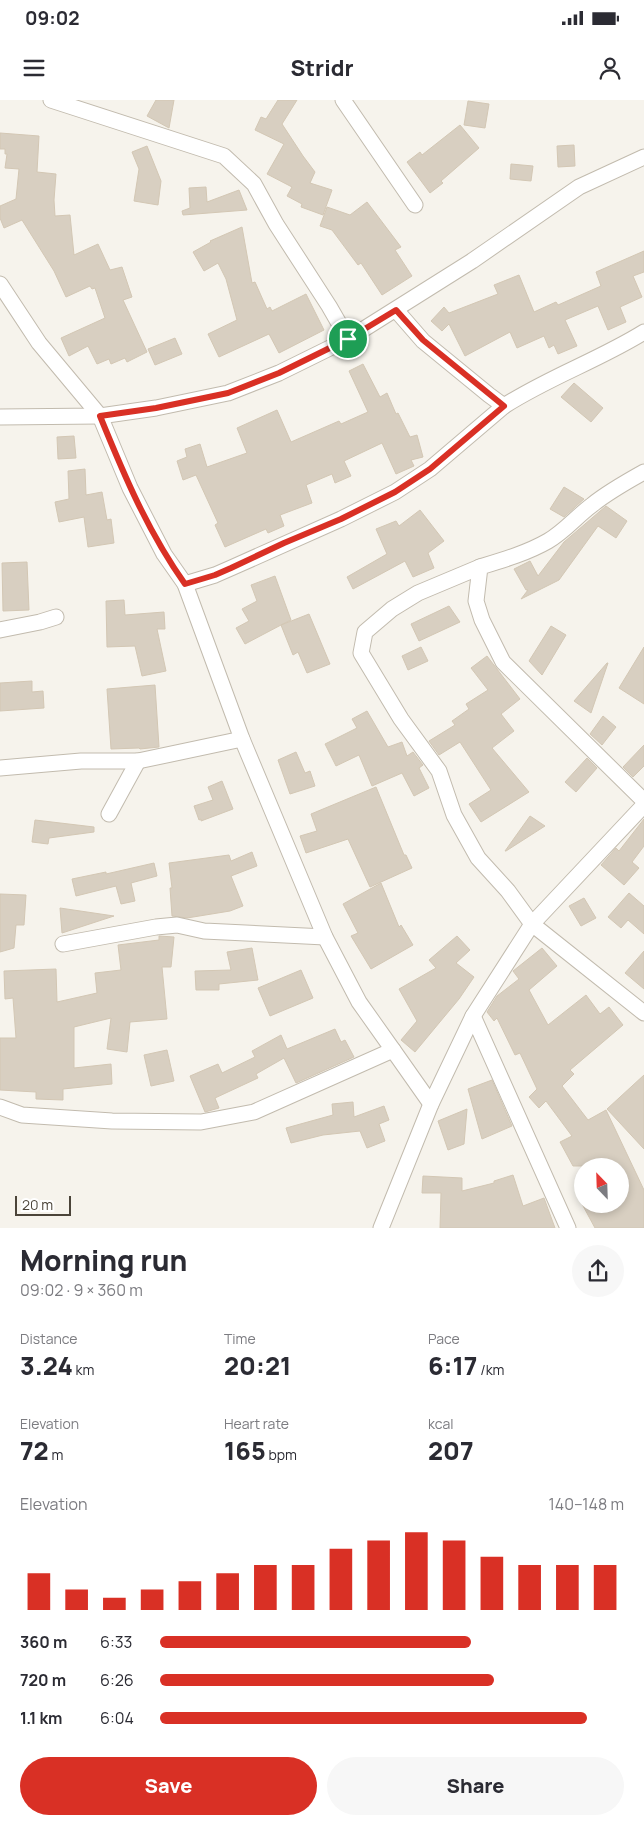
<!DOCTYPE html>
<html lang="en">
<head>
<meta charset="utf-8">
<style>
  :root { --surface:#fff; --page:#f7f7f7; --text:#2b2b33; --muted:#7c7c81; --accent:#d93025 }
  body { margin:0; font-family:Manrope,sans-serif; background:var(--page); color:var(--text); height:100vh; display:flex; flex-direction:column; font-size:19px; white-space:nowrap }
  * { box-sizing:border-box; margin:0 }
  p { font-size:16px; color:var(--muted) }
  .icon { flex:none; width:28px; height:28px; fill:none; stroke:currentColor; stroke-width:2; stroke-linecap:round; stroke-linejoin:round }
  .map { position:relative; height:1128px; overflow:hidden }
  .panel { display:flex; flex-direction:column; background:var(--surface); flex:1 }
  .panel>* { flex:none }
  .needle { width:32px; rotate:337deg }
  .buttons { position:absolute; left:574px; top:1058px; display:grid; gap:10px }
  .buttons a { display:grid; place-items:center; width:55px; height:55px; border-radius:50%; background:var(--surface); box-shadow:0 2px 8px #0003; font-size:25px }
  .scale { position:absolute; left:15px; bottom:12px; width:56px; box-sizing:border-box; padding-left:5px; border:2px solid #4b4439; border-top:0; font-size:14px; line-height:18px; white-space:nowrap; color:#4b4439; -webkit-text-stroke:4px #fff; paint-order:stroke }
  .pin { position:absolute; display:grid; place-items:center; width:42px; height:42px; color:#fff; margin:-21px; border:2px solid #fff; border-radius:50%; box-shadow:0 1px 5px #0007 }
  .round { display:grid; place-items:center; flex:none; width:52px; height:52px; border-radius:26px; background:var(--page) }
  .summary { display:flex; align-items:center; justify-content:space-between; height:85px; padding:0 20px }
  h1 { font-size:28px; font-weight:800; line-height:38px }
  .metrics { display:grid; grid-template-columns:repeat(3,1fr); gap:8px; height:85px; padding:5px 20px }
  .metrics div { display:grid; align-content:center }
  .metrics b { font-size:25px; font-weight:800 }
  .metrics small { font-size:14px; font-weight:400 }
  .metrics p { font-size:14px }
  .chart { height:140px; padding:10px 20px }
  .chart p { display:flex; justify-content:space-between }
  .chart svg { width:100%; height:90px; margin-top:5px; stroke:var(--accent); stroke-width:6 }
  .button { display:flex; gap:10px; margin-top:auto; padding:10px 20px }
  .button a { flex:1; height:58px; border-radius:30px; background:var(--accent); color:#fff; font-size:20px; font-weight:800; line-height:58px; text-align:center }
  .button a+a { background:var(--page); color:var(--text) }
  ul { padding:0 20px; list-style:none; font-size:16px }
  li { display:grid; grid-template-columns:80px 60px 1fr; align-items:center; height:38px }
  li i { height:12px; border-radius:6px; background:var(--accent) }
  .status { display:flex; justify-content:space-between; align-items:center; height:35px; padding:0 25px; background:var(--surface); direction:ltr }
  .status svg { height:14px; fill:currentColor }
  header { display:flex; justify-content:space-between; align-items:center; height:65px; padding:0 20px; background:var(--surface); font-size:22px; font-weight:800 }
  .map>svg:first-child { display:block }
  .building { fill:#d8cfc1; stroke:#d3c7b4 }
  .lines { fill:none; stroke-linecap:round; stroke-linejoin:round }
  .street-casing { stroke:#c2bbae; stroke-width:17 }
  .street { stroke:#fff; stroke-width:15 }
  .route-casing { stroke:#fff; stroke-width:10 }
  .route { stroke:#d93025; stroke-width:6 }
</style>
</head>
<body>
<div class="status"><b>09:02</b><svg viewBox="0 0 49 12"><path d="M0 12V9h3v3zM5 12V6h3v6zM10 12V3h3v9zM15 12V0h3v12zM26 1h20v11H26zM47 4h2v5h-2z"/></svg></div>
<header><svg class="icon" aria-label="menu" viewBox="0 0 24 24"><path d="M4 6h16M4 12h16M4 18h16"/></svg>Stridr<svg class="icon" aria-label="person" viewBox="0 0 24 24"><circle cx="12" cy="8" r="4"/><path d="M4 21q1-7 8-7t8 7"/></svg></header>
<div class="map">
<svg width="644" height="1128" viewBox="0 0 644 1128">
  <rect width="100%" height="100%" fill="#f6f3ec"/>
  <!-- building -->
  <g class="building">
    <path d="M 156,0 L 174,0 L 169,28 L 147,16 Z"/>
    <path d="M 278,0 L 297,0 L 282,24 L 303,56 L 315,72 L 310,83 L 332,90 L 323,115 L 301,107 L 302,104 L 287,96 L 292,87 L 267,74 L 284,44 L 255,30 L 261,17 L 266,19 Z"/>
    <path d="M 468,1 L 489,4 L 485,28 L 464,25 Z"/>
    <path d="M 460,25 L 479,48 L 441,81 L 443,83 L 430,93 L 407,62 L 420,52 L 422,55 Z"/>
    <path d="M 0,33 L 39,36 L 37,72 L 56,74 L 54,100 L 55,116 L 70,115 L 74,155 L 98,144 L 110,170 L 122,167 L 132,197 L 123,200 L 147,252 L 127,262 L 125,258 L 111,264 L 109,259 L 97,264 L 88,246 L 69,256 L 61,238 L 105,218 L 95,188 L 92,189 L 90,186 L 66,197 L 54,171 L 22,120 L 4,128 L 0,118 L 0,106 L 16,99 L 19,69 L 5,68 L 7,54 L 5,54 L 5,49 L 0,49 Z"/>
    <path d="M 574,45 L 575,66 L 558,67 L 557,46 Z"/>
    <path d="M 147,46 L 161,81 L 158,105 L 134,101 L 139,69 L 132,52 Z"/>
    <path d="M 511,64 L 533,66 L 531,81 L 510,79 Z"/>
    <path d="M 206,87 L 207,102 L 239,90 L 247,110 L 183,115 L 182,111 L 190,108 L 189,88 Z"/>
    <path d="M 367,102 L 401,147 L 395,150 L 412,176 L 382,195 L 361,163 L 358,165 L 332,130 L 320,126 L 327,107 L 350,115 Z"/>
    <path d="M 242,127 L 252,183 L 255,182 L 267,209 L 270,207 L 272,211 L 306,194 L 324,230 L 279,253 L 269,234 L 219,257 L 208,234 L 237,220 L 226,179 L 218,163 L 204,171 L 193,152 L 211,142 L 210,141 Z"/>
    <path d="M 644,151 L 644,172 L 633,176 L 642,197 L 620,207 L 626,222 L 608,230 L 598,206 L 565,220 L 577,246 L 558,254 L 554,245 L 549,248 L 544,236 L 517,248 L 510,232 L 465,256 L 449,224 L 442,231 L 431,221 L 444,207 L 449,213 L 498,194 L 494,185 L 519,175 L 534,212 L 556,202 L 558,205 L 601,186 L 596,172 Z"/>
    <path d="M 175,238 L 182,254 L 155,265 L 148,249 Z"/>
    <path d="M 363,264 L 380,297 L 387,293 L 396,314 L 398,313 L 410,337 L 417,335 L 423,357 L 411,360 L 414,366 L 396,374 L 382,343 L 344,361 L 351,376 L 335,383 L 332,374 L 306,385 L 312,403 L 280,415 L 284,426 L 268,433 L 266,429 L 225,447 L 215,425 L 218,423 L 196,375 L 183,380 L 177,361 L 187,357 L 185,349 L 200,344 L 207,367 L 247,353 L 237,328 L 277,310 L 291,342 L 339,321 L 341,324 L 368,312 L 349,271 Z"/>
    <path d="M 574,283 L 603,308 L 591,322 L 561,297 Z"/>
    <path d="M 74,336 L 76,358 L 58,359 L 57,337 Z"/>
    <path d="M 85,369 L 86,395 L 102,392 L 107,420 L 111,419 L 114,443 L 88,447 L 84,417 L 59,422 L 55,402 L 69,399 L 68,371 Z"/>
    <path d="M 564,387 L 584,399 L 564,417 L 550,409 Z"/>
    <path d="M 606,406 L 627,421 L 616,438 L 598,426 L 559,480 L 521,499 L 528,490 L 526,490 L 514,469 L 530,461 L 538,476 L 564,442 Z"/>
    <path d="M 420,410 L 444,441 L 428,453 L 434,468 L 413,477 L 405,461 L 353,489 L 347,477 L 387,454 L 376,429 L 396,421 L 399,426 Z"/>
    <path d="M 27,462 L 29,510 L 3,511 L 2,463 Z"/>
    <path d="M 275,476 L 291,520 L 281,525 L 309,514 L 330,564 L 307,573 L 298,552 L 293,555 L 281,525 L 245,544 L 236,528 L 249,521 L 242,509 L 257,501 L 251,485 Z"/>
    <path d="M 124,500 L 125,515 L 164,512 L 165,529 L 157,529 L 166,571 L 142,576 L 135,546 L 107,547 L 106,501 Z"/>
    <path d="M 449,506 L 460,522 L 419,541 L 411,524 Z"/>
    <path d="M 551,526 L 566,535 L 542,575 L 529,561 Z"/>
    <path d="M 421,547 L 428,561 L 408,570 L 402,556 Z"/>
    <path d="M 644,547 L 644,604 L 619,588 Z"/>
    <path d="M 487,556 L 520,599 L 501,614 L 514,631 L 492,648 L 529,692 L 481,722 L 469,704 L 491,690 L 460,642 L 439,655 L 429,641 L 455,625 L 452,621 L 469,609 L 466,604 L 488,590 L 471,568 Z"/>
    <path d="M 607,563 L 608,563 L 591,613 L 574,601 Z"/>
    <path d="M 32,581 L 32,592 L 43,591 L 44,608 L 0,611 L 0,583 Z"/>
    <path d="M 155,585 L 159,647 L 140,649 L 139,648 L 111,649 L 107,589 Z"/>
    <path d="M 367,611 L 388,647 L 402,642 L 407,656 L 413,652 L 423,665 L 419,668 L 429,688 L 414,696 L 402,673 L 372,686 L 359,655 L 336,666 L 325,644 L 357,628 L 352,619 Z"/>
    <path d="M 603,616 L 616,627 L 602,645 L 590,634 Z"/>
    <path d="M 644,645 L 644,666 L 633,677 L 623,667 Z"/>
    <path d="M 296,652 L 305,673 L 310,671 L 315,686 L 290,694 L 278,660 Z"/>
    <path d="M 587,658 L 597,668 L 576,692 L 565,682 Z"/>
    <path d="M 222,681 L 233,709 L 201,721 L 201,719 L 199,720 L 194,706 L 213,700 L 208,687 Z"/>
    <path d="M 376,687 L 404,755 L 406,755 L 412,768 L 370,787 L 348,739 L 306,753 L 300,736 L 317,731 L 311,714 Z"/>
    <path d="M 530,716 L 545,726 L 506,751 L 505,751 Z"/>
    <path d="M 644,719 L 644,746 L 632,762 L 639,768 L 624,785 L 601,765 L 616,748 L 619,751 Z"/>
    <path d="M 35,720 L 94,727 L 94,732 L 49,738 L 48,744 L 32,742 Z"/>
    <path d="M 252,752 L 257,766 L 231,776 L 243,806 L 230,811 L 187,818 L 172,816 L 170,788 L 172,788 L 169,763 L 229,755 L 231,761 Z"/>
    <path d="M 154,763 L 157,776 L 131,783 L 135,801 L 121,804 L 116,786 L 76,796 L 72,779 L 106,772 L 106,774 Z"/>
    <path d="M 381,783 L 399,827 L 401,825 L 413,845 L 371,869 L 351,836 L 358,833 L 343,804 Z"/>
    <path d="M 629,793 L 644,806 L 644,834 L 628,820 L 621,828 L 608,817 Z"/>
    <path d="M 0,794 L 26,795 L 24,825 L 16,825 L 14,848 L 0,852 Z"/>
    <path d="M 584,798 L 596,818 L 581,826 L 569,806 Z"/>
    <path d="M 60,808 L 114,816 L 62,833 Z"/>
    <path d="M 159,836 L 174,837 L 171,867 L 162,867 L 167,919 L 130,922 L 127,952 L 107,949 L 111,918 L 74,927 L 74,968 L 111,964 L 112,984 L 63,989 L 63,1000 L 36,999 L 36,992 L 0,990 L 0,938 L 16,938 L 13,898 L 5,899 L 4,871 L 56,869 L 57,902 L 97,893 L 95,873 L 121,870 L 118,845 L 159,840 Z"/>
    <path d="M 457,836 L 470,850 L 456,863 L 474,877 L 459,899 L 415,952 L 401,940 L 417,921 L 399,889 L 436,868 L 429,860 Z"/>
    <path d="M 252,848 L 258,880 L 219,884 L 219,890 L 196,890 L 195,871 L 231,870 L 227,852 Z"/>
    <path d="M 542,848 L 557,866 L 529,890 L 548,925 L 586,895 L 600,914 L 609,907 L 623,925 L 570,970 L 574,974 L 562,986 L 588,1020 L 606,1010 L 644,1090 L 644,1128 L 595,1128 L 582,1104 L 620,1104 L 620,1066 L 573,1066 L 560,1042 L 572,1036 L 546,1001 L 539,1008 L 529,997 L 537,989 L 520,953 L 515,955 L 497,918 L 494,921 L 487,912 L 497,896 L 519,879 L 513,871 Z"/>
    <path d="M 644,851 L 644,889 L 625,873 Z"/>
    <path d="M 301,870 L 313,898 L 270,916 L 258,888 Z"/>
    <path d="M 335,929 L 341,942 L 345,940 L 354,957 L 296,983 L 284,958 L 256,974 L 258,978 L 215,998 L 219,1008 L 205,1012 L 190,976 L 218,964 L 222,973 L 255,957 L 252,951 L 281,935 L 287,949 Z"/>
    <path d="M 167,950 L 174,981 L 151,986 L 144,955 Z"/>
    <path d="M 644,975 L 644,1049 L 607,1009 Z"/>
    <path d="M 492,980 L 512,1026 L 482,1039 L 468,989 Z"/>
    <path d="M 353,1002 L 354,1017 L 384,1006 L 389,1020 L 379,1024 L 385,1041 L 367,1048 L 360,1031 L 323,1035 L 291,1043 L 286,1028 L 333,1015 L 332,1004 Z"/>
    <path d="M 467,1009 L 464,1044 L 448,1050 L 438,1021 Z"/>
    <path d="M 513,1075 L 523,1106 L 544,1098 L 555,1128 L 440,1128 L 441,1093 L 422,1093 L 423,1076 L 462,1078 L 462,1091 L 494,1083 L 494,1081 Z"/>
  </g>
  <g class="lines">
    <!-- street casing -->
    <g class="street-casing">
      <g id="street">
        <path d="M 51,0 L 224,56 L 254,84 L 276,124 L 329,206 L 348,239"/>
        <path d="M 343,0 L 415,105"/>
        <path d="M 0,184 L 39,243 L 100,316 L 130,388 L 164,454 L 185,484 L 242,639 L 325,837 L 359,902 L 393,950"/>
        <path d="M 396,210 L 423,241 L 489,295 L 504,306 C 549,277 599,260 644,232"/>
        <path d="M 0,317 L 100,316 L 156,308 L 228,293 L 279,273 L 348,239 L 472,161 L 579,87 L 644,57"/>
        <path d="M 644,372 C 626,382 608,392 592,405 C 577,416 564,432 548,441 C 527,453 503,460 480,467 L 476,501 L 482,520 L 503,562 L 644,701"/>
        <path d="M 480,467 L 418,493 L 392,509 L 365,532 L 361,553 L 401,619 L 439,671 L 454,715 L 478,758 L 508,791 L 532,824 L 644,913"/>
        <path d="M 185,484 L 215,475 L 231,468 L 341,419 L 395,392 L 430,369 L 504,306"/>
        <path d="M 0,530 L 40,522 L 56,517"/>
        <path d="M 0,668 L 81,661 L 138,661 L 242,639"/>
        <path d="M 109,714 L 138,661"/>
        <path d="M 63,844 L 156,827 L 177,825 L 204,831 L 325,837"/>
        <path d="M 473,916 L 568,1128"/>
        <path d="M 0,1007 L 22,1015 L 112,1021 L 201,1022 L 254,1012 L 393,950 L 431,1004"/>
        <path d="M 381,1128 L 431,1004 L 473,916 L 532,824 L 644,705"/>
      </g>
    </g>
    <!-- street -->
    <use href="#street" class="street"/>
  </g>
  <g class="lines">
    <!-- route casing -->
    <g class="route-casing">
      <path id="route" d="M 396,210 L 423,240 L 504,306 L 430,369 L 395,392 L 341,419 L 284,443 L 231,468 L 215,475 L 185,484 C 148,432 124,375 100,316 L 156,308 L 228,293 L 279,273 L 348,239 Z"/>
    </g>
    <!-- route -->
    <use href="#route" class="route"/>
  </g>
</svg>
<div class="buttons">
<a><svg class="needle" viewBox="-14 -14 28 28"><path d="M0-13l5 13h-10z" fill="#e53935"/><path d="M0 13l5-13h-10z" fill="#7c7c81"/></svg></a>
</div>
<div class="scale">20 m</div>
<div class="pin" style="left:348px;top:239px;background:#1e9e55"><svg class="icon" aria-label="arrive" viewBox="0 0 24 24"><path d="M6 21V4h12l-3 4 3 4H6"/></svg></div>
</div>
<section class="panel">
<div class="summary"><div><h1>Morning run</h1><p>09:02 · 9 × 360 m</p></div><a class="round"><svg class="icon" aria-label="share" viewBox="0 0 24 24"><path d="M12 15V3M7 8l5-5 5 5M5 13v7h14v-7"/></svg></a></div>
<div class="metrics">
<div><p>Distance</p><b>3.24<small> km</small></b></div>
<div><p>Time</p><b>20:21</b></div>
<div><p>Pace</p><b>6:17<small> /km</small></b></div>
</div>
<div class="metrics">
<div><p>Elevation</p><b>72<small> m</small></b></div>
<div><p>Heart rate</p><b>165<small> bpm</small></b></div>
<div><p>kcal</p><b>207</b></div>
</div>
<div class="chart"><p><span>Elevation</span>140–148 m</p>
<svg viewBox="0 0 160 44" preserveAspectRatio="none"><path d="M5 44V26M15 44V34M25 44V38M35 44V34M45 44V30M55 44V26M65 44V22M75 44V22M85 44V14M95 44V10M105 44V6M115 44V10M125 44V18M135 44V22M145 44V22M155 44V22"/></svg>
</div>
<ul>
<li><b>360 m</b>6:33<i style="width:67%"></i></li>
<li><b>720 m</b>6:26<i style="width:72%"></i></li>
<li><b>1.1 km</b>6:04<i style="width:92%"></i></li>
</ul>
<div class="button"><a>Save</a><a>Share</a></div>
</section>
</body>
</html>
